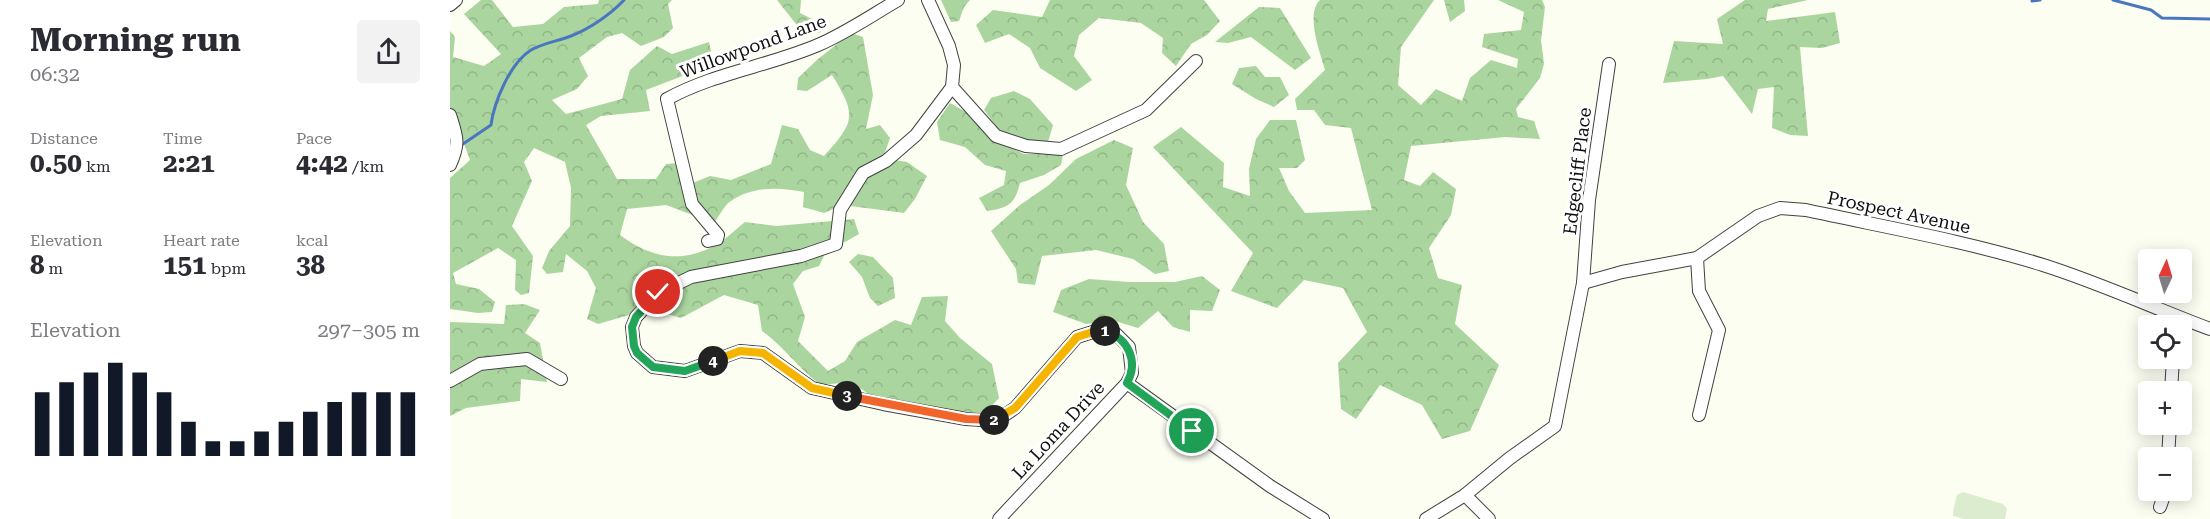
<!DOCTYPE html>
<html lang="en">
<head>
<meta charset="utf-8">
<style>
  :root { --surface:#fff; --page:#f2f2f3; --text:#2b2b33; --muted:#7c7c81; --accent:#111827 }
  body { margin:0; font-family:"Roboto Serif",serif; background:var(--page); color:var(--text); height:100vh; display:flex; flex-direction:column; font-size:22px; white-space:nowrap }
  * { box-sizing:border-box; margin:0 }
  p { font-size:20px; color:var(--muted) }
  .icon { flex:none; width:33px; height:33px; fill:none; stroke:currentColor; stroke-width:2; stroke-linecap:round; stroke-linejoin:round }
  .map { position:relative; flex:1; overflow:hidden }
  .side { display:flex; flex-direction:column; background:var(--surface); width:450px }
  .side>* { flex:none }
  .needle { width:39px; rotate:4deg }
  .controls { position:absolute; left:1688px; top:249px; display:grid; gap:12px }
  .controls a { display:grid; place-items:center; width:54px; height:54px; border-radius:6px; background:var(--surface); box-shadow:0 3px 15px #0003; font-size:30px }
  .pin { position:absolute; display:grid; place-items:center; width:51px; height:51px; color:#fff; margin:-26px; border:3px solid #fff; border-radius:50%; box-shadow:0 2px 6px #0007 }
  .km { position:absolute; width:30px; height:30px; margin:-15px; border-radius:50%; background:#222; color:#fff; font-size:16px; line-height:30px; text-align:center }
  .round { display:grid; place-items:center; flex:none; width:63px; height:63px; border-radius:6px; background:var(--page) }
  .headline { display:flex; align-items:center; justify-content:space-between; height:102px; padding:0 30px }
  h1 { font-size:33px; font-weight:700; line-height:45px }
  .metrics { display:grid; grid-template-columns:repeat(3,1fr); gap:9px; height:102px; padding:6px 30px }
  .metrics div { display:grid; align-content:center }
  .metrics b { font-size:26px; font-weight:700 }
  .metrics small { font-size:16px; font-weight:400 }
  .metrics p { font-size:16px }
  .chart { height:168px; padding:12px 30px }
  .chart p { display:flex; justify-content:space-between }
  .chart svg { width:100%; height:108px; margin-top:6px; stroke:var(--accent); stroke-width:6 }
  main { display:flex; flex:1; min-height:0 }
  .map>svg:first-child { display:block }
  .forest { fill:url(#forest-crowns) }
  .pitch { fill:#dcedcf }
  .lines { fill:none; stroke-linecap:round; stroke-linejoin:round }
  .stream { stroke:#4a76c0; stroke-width:3 }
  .minor-casing { stroke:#424242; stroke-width:14 }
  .minor { stroke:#fff; stroke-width:12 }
  .split-1-casing { stroke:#fff; stroke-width:12 }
  .split-2-casing { stroke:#fff; stroke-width:12 }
  .split-3-casing { stroke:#fff; stroke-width:12 }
  .split-4-casing { stroke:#fff; stroke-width:12 }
  .split-5-casing { stroke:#fff; stroke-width:12 }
  .split-1 { stroke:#22a559; stroke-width:8 }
  .split-2 { stroke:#f5b400; stroke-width:8 }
  .split-3 { stroke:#f0652b; stroke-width:8 }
  .split-4 { stroke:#f5b400; stroke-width:8 }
  .split-5 { stroke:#22a559; stroke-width:8 }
  .labels { text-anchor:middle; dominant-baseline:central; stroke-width:6; stroke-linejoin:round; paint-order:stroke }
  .street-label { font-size:18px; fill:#0f0f0f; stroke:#fff }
</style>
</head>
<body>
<main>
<section class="side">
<div class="headline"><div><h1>Morning run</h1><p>06:32</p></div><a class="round"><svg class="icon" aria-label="share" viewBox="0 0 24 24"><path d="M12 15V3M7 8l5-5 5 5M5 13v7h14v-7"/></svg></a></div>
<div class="metrics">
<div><p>Distance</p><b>0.50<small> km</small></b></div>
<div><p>Time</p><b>2:21</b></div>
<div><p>Pace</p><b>4:42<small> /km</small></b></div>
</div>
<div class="metrics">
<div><p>Elevation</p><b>8<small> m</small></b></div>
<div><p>Heart rate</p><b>151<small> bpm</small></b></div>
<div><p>kcal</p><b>38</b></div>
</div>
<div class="chart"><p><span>Elevation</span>297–305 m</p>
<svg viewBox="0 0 160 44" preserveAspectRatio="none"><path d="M5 44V18M15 44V14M25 44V10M35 44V6M45 44V10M55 44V18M65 44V30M75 44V38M85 44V38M95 44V34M105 44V30M115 44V26M125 44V22M135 44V18M145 44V18M155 44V18"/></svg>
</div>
</section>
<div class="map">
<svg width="1760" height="519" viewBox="0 0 1760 519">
  <defs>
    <pattern id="forest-crowns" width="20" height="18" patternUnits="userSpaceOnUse" patternTransform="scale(1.5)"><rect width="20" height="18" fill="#abd59f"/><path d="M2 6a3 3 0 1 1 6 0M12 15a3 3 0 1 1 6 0" fill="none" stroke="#92b688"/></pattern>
  </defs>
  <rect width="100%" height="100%" fill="#fdfef2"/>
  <!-- forest -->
  <g class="forest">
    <path d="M 31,0 L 42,0 L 63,27 L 93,24 L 114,7 L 148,4 L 149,0 L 222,0 L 218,4 L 223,28 L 214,37 L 191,46 L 172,33 L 157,37 L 129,58 L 138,76 L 127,89 L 102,100 L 116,114 L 172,99 L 180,70 L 207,46 L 222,54 L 259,42 L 264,64 L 196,90 L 200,111 L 151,116 L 136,125 L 167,179 L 206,179 L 216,164 L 228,163 L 240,184 L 260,176 L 281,180 L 321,164 L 332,125 L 348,129 L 360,150 L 374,156 C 405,122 407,115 382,75 L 357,91 L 347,90 L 348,78 L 368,59 L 401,33 L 413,37 L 423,95 L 416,129 L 430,125 L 440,138 L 433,158 L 457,162 L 477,176 L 465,199 L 454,213 L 393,205 L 374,213 L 353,207 L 354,192 C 330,187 302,186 281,201 C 274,205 269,217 264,223 L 216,205 L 177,209 L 170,235 C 201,258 231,264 266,245 C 276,239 286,229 295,222 L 327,226 L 404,219 L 409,234 L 395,242 L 379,246 L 369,266 L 353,271 L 343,284 L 355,317 L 348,341 L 378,371 L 395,361 L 407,342 L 445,320 L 461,325 L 472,297 L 498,296 L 495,321 L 510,338 L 542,364 L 549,398 L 535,413 L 494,410 L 423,397 L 401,382 L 371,385 C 348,369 335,347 312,331 L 308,305 L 274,295 L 231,318 L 200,309 L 148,324 L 137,319 L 146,288 L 137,271 L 116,254 L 113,272 L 97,274 L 92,268 L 99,251 L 120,226 L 121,188 L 115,162 L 84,148 L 74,162 L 82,181 L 62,226 L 83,256 L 79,293 L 71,295 L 65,290 L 66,260 L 48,248 L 3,273 L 6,284 L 29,289 L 45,302 L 42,312 L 28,313 L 0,309 L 0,178 L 20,160 L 9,130 L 0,124 L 0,31 L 5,37 L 3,57 L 34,66 L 51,54 L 14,14 Z"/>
    <path d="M 327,0 L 351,0 L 350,13 L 368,22 L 371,32 L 353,36 L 346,24 Z"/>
    <path d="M 491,0 L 520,0 L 514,7 L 509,21 L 501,22 Z"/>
    <path d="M 600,0 L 754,0 L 770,21 L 757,35 L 741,44 L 726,66 L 712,53 L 713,38 L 691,23 L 649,18 L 629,35 L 624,56 L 642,80 L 626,91 L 590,68 L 580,48 L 559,34 L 535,43 L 526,25 L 543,10 L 592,17 Z"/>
    <path d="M 870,0 L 984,0 L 951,47 L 948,85 L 971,105 L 986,89 L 1012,101 L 1020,78 L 1041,60 L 1067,68 L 1068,59 L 1032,47 L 1034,34 L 1071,30 L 1074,12 L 1048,0 L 1092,0 L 1095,7 L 1091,40 L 1094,64 L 1090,78 L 1066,109 L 1068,117 L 1084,121 L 1090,139 L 1055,137 L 961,146 L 954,180 L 970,186 L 983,172 L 1006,189 L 1001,215 L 979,248 L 988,278 L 1012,285 L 1005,324 L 1049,365 L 1020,431 L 992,439 L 972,405 L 930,385 L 906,419 L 891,409 L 888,363 L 917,332 L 893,288 L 854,280 L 827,308 L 781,291 L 803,253 L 703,147 L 731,127 L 774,163 L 773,187 L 800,196 L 799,169 L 806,139 L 820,120 L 846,120 L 855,160 L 847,168 L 829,168 L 839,191 L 855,213 L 922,210 L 901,128 L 875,125 L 864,110 L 847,110 L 845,99 L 875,70 C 870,52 855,14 870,0 Z"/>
    <path d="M 994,0 L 1014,0 L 1015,11 L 1000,22 Z"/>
    <path d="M 1295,0 L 1358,0 L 1318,9 L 1316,21 L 1385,12 L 1390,43 L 1372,48 L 1350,47 L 1358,136 L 1340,135 L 1322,128 L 1324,87 L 1308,89 L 1302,114 L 1273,76 L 1257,79 L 1213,83 L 1224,41 L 1273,44 L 1267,19 Z"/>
    <path d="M 809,7 L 830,8 L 861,58 L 845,70 L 801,37 L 778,43 L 765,42 Z"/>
    <path d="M 806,66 L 815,77 L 830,77 L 839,95 L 824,107 L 806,99 L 782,84 L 789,68 Z"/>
    <path d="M 564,91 L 580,99 L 603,125 L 598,142 L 580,141 L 549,130 L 534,110 L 541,98 Z"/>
    <path d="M 500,103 L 516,112 L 539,137 L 574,154 L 613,154 L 611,165 L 594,175 L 570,183 C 565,204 558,208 537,211 L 529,198 L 554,185 L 556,171 L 535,165 L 515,147 L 490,140 L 487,122 Z"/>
    <path d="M 664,140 L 683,148 L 676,185 L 693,222 L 714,244 L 719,271 L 705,274 L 683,259 L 646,250 L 592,256 L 585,285 L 568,283 L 566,269 L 541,231 L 570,205 L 599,185 L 626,159 Z"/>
    <path d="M 408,254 L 423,257 L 443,278 L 445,298 L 428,306 L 420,298 L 412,277 L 399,262 Z"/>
    <path d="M 752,276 L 770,290 L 762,311 L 740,310 L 740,332 L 723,327 L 708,311 L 688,328 L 665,321 L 636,324 L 603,312 L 611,290 L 639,279 L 679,282 L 725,282 Z"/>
    <path d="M 74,304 L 90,310 L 75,333 L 90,343 L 97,382 L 71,379 L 70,401 L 16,408 L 0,416 L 0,322 L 54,324 L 56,305 Z"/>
  </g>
  <!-- pitch -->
  <path class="pitch" d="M 1513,492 L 1553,504 L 1557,509 L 1555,519 L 1514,519 L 1503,516 L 1503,511 L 1507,495 Z"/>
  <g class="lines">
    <!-- stream -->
    <g class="stream">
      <path d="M 1663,0 L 1701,10 L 1712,18 L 1760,19"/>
      <path d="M 1582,1 L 1590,0"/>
      <path d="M 10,146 L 41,125 C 44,102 60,63 81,50 C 93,43 108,41 121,36 C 139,29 160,15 174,0"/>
    </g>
    <!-- minor casing -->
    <g class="minor-casing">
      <g id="minor">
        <path d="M 478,0 L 499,46 L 504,65 L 502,87 L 546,136 L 576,146 L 611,149 L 696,110 L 746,61"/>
        <path d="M 0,5 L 6,0"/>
        <path d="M 502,87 L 466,135 L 436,161 L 413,173 L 390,210 L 386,244 L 351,256 L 241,277 L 208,293 L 186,317 L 182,327 L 184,346 L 187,353 L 203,367 L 235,371 L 290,351 L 313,353 L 362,388 L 433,404 L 516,419 L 546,421 L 565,408 L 627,337 L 649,330 L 666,334 L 679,347 L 682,373 L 677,383 L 549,519"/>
        <path d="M 0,115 C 7,137 10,143 0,165"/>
        <path d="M 258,241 L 267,239 L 268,235 L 242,204 L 217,99 C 264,73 319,66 368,45 C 396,33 422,15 448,0"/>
        <path d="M 1247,258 L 1249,291 L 1269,330 L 1249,415"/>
        <path d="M 1133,283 L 1172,272 L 1247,258 L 1308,216 L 1330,208 L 1356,210 C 1434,227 1516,241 1593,265 C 1650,283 1704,308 1760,329"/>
        <path d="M 0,381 L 30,364 L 77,359 L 111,379"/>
        <path d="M 677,383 L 820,486 L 873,519"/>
        <path d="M 1721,392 L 1723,358"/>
        <path d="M 1718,458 L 1720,424"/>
        <path d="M 1015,495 L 1039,519"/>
        <path d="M 1710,507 L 1716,490"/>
        <path d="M 976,519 L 1015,495 L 1060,458 L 1105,426 L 1133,283 L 1139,200 L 1159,64"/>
      </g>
    </g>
    <!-- minor -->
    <use href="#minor" class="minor"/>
  </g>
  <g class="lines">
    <!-- split-1 casing -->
    <g class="split-1-casing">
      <path id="split-1" d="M 655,331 C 678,338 689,361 677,383 L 742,431"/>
    </g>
    <!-- split-2 casing -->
    <g class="split-2-casing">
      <path id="split-2" d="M 544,420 L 565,408 L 627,337 L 649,330 L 655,331"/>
    </g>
    <!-- split-3 casing -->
    <g class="split-3-casing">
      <path id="split-3" d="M 397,396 L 516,419 L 544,420"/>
    </g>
    <!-- split-4 casing -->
    <g class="split-4-casing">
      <path id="split-4" d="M 263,361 L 290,351 L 313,353 L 362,388 L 397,396"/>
    </g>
    <!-- split-5 casing -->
    <g class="split-5-casing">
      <path id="split-5" d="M 208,292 L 186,317 L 182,327 L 184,346 L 187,353 L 203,367 L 235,371 L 263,361"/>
    </g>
    <!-- split-1 -->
    <use href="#split-1" class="split-1"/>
    <!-- split-2 -->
    <use href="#split-2" class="split-2"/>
    <!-- split-3 -->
    <use href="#split-3" class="split-3"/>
    <!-- split-4 -->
    <use href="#split-4" class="split-4"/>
    <!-- split-5 -->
    <use href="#split-5" class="split-5"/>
  </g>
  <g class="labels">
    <!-- street labels -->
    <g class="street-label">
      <text transform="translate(303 46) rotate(-20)">Willowpond Lane</text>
      <text transform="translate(1127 171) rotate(-83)">Edgecliff Place</text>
      <text transform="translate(1449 212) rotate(12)">Prospect Avenue</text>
      <text transform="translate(608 430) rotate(-47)">La Loma Drive</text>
    </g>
  </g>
</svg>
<div class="controls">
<a><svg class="needle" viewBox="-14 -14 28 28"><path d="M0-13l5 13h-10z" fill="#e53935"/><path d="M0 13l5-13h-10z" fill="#7c7c81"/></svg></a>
<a><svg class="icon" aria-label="locate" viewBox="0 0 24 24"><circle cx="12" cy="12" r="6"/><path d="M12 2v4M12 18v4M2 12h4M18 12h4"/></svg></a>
<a>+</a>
<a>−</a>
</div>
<div class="pin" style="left:742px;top:431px;background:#1e9e55"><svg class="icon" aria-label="arrive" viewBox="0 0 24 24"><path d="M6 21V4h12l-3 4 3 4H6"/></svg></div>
<div class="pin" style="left:208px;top:292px;background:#d93025"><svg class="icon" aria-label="check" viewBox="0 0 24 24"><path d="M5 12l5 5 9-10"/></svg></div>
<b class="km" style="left:655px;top:331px">1</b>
<b class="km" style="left:544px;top:420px">2</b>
<b class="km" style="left:397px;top:396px">3</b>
<b class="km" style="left:263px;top:361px">4</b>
</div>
</main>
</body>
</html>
